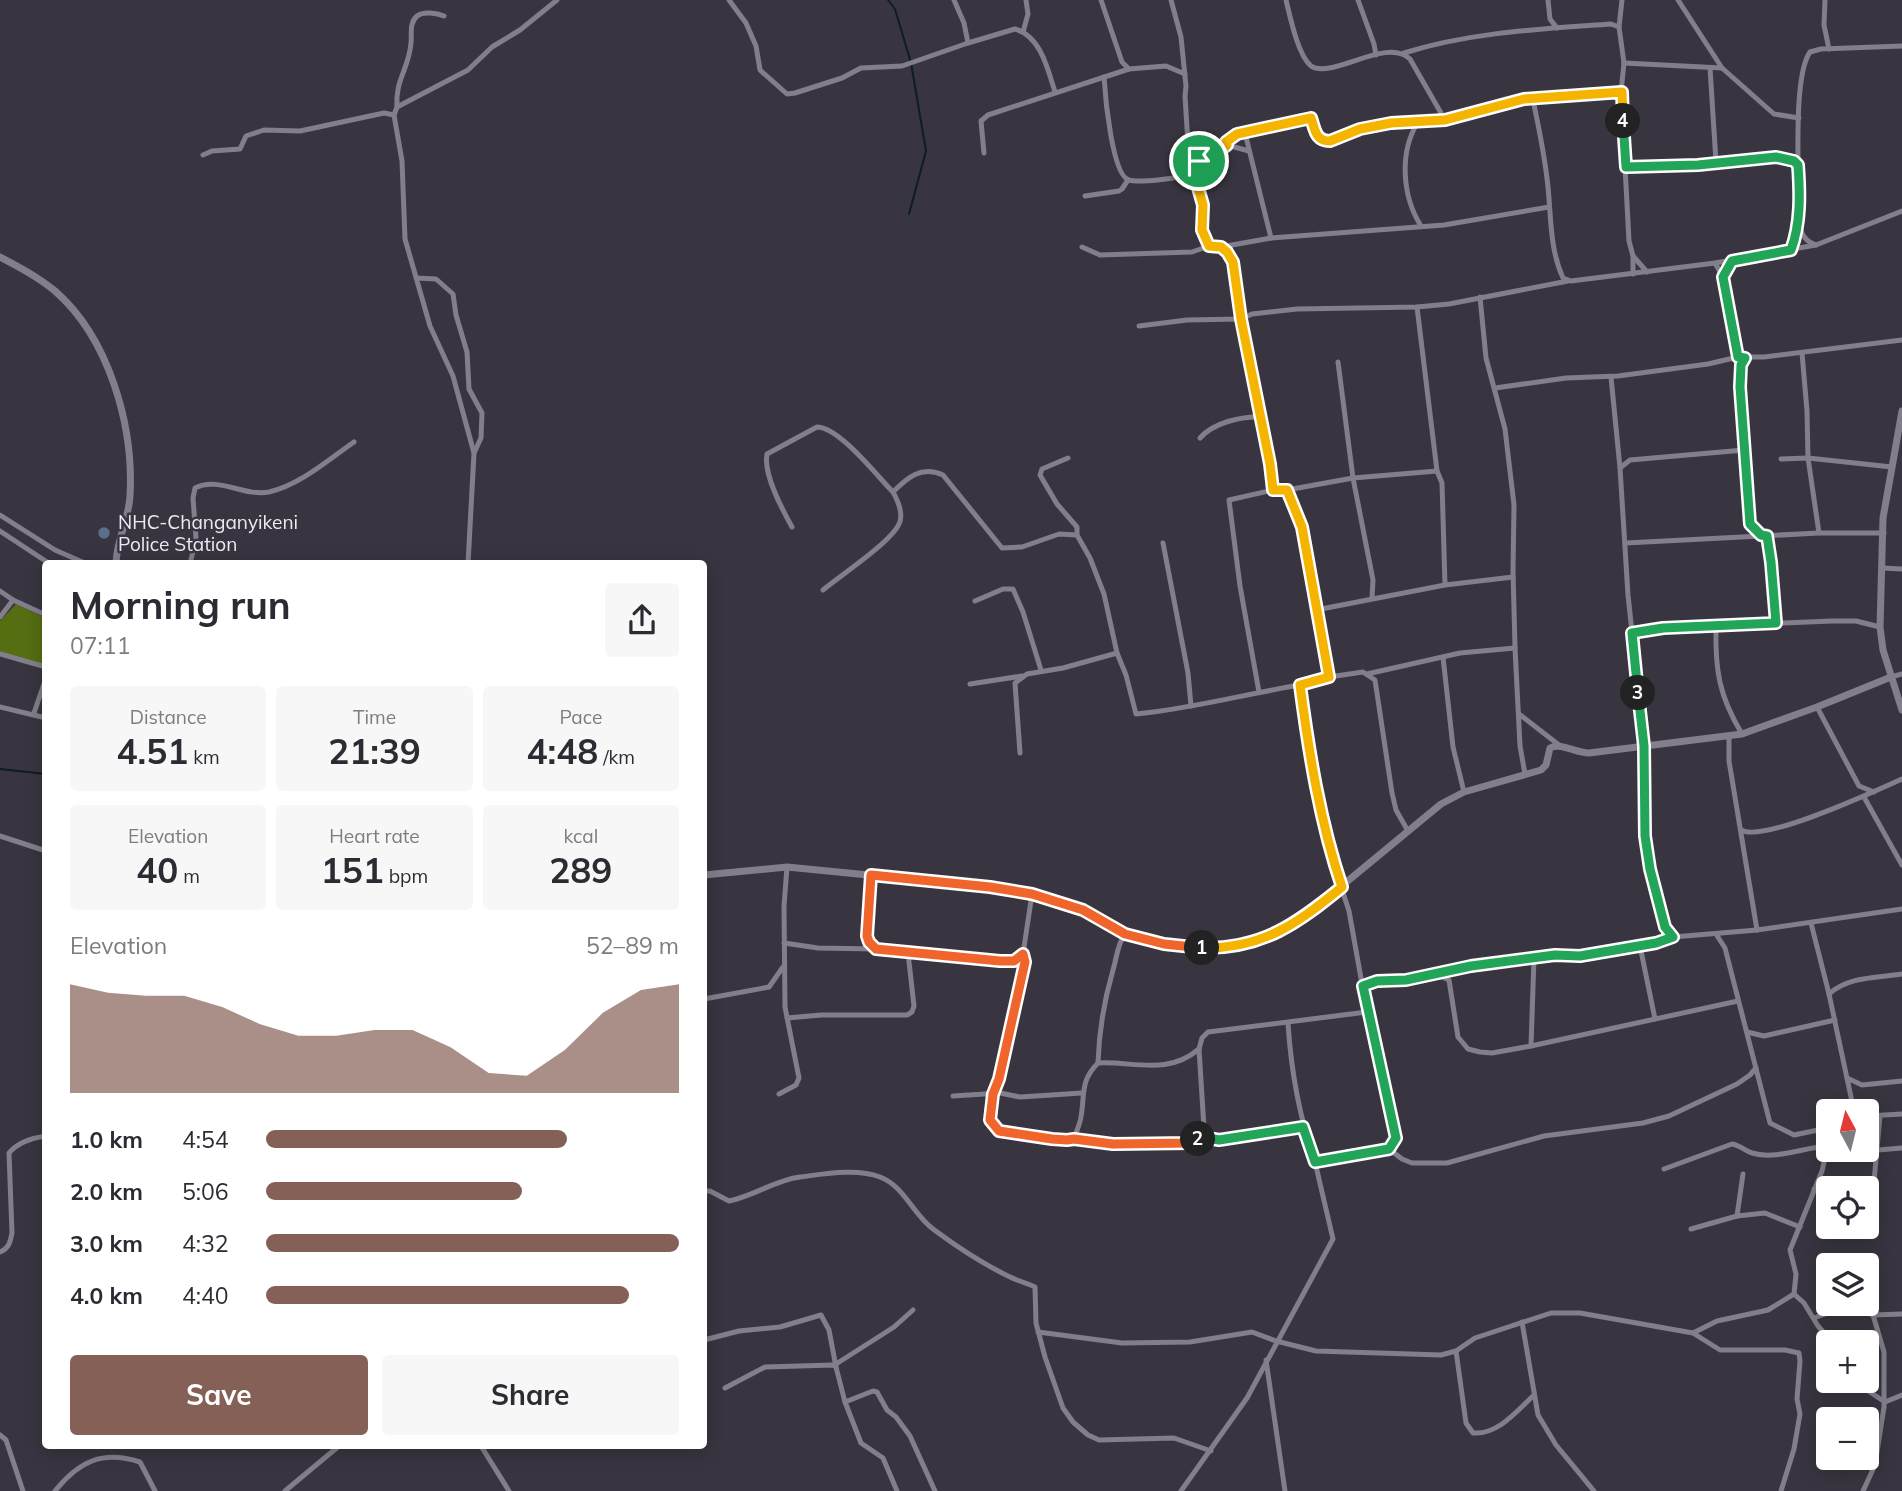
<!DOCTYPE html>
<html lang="en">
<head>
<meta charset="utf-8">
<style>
  :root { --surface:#fff; --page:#f7f7f7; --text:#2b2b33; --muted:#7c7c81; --accent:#856057 }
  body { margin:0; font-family:Mulish,sans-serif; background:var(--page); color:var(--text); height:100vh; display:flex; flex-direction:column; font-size:26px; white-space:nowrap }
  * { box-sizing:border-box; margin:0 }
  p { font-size:23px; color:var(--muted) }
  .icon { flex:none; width:38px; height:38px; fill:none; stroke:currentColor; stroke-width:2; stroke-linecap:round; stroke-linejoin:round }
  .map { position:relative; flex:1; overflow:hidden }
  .side { position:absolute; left:42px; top:560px; width:665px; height:889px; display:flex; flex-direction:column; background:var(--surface); border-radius:7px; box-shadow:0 4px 18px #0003 }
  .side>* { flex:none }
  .needle { width:46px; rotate:353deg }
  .controls { position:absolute; left:1816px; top:1099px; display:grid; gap:14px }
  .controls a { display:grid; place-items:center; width:63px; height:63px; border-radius:7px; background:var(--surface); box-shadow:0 4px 18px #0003; font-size:35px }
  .pin { position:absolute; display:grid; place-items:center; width:60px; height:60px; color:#fff; margin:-30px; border:4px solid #fff; border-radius:50%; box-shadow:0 2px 7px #0007 }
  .km { position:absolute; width:35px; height:35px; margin:-18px; border-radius:50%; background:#222; color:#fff; font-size:19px; line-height:35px; text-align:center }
  .round { display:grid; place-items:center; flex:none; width:74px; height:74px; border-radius:7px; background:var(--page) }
  .summary { display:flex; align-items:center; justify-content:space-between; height:119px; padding:0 28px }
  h1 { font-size:38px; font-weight:700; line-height:52px }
  .metrics { display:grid; grid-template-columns:repeat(3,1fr); gap:10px; height:119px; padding:7px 28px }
  .metrics div { display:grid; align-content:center; border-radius:7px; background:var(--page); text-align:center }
  .metrics b { font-size:35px; font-weight:700 }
  .metrics small { font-size:19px; font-weight:400 }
  .metrics p { font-size:19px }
  .chart { height:196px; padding:14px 28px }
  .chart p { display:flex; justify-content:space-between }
  .chart svg { width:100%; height:126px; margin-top:7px; fill:var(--accent); opacity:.7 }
  .button { display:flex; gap:14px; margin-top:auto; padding:14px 28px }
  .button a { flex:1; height:80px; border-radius:7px; background:var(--accent); color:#fff; font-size:28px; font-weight:700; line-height:80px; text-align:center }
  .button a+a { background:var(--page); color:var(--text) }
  ul { padding:0 28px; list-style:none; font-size:23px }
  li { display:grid; grid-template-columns:112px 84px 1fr; align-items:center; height:52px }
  li i { height:18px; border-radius:9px; background:var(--accent) }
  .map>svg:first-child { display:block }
  .green { fill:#546e11 }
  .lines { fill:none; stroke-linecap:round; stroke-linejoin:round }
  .stream { stroke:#0b1e22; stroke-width:2 }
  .street { stroke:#827e8b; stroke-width:5 }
  .secondary { stroke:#827e8b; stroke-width:7 }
  .split-1-casing { stroke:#fff; stroke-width:14 }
  .split-2-casing { stroke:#fff; stroke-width:14 }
  .split-3-casing { stroke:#fff; stroke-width:14 }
  .split-4-casing { stroke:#fff; stroke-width:14 }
  .split-5-casing { stroke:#fff; stroke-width:14 }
  .split-1 { stroke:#f5b400; stroke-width:9 }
  .split-2 { stroke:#f0652b; stroke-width:9 }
  .split-3 { stroke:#22a559; stroke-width:9 }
  .split-4 { stroke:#22a559; stroke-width:9 }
  .split-5 { stroke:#f5b400; stroke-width:9 }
  .service-dot { fill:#5c6f8a; stroke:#393540; stroke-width:2.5 }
  .labels { text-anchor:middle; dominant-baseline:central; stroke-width:5; stroke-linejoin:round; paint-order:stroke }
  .poi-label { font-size:19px; fill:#eceaf1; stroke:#393540; text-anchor:start }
</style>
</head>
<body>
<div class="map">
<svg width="1902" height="1491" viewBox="0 0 1902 1491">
  <rect width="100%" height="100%" fill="#393540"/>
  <!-- green -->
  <path class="green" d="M 16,604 L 45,618 L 45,665 L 0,652 L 0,621 Z"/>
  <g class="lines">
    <!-- stream -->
    <g class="stream">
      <path d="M 888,0 L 895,9 L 911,63 L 926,151 L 909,214"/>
      <path d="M 0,769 L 46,774"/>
    </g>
    <!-- street -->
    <g class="street">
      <path d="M 729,0 L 746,23 L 756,46 L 760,70 L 787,94 L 795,93 L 842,78 L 861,68 L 902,66 L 968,43 L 1015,29 C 1041,36 1048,70 1055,92"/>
      <path d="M 954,0 L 964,23 L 968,43"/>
      <path d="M 1101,0 L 1122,62 L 1129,69"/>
      <path d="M 1171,0 L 1181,37 L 1186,86 L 1185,96 L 1188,144 L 1203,206 L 1202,230 L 1209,246 C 1222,247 1229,250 1233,263 C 1240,281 1238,302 1242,321 C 1251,375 1271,436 1273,490 L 1287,490 L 1353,478 L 1437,471"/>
      <path d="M 1286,0 C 1290,16 1298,56 1311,66 C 1331,80 1387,36 1410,59 L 1445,120"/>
      <path d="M 1358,0 L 1374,44 L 1376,55"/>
      <path d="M 1548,0 L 1550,19 L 1557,28"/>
      <path d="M 1678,0 L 1722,68 L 1774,114 L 1799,118"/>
      <path d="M 1825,0 L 1824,25 L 1829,49"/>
      <path d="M 1619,27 L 1622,0"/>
      <path d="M 1023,32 L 1028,14 L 1026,0"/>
      <path d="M 1404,53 C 1470,32 1542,29 1611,24 L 1619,27 L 1624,63 L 1621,92 L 1629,241 L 1633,256 L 1633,274"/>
      <path d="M 1624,63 L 1722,68"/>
      <path d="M 1710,68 L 1716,162"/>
      <path d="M 1104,77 C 1105,94 1112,176 1129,180 C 1142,184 1179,177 1194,175"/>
      <path d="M 1533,100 C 1539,128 1545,158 1548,187 C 1551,217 1550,250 1563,278 L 1571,281 L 1715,263 L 1816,245 L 1902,211"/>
      <path d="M 397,107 C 395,79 409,69 411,43 C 412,34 409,23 417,16 C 423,11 437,13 444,16"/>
      <path d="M 394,115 L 397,107 L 468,70 L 492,47 L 520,30 L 557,0"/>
      <path d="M 1418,122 C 1399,152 1402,196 1421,226"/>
      <path d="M 1245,133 L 1271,238"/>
      <path d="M 1188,144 L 1226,142 L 1237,134 L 1311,118 C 1315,129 1315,141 1330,141 L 1360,129 L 1391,123 L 1445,120 L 1524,99 L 1621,92"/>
      <path d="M 1227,145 L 1249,151"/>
      <path d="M 984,153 L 981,121 L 988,115 L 1129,69 L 1166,66 L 1185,74"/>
      <path d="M 203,155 L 212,151 L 240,149 L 246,136 L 264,130 L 300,131 L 384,113 L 394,115 L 402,161 L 405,239 L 430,326 L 453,376 L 474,453"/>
      <path d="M 1191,163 L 1212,156 L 1227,145 L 1226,142"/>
      <path d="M 1798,164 C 1798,139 1796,72 1810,52 L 1821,49 L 1902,46"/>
      <path d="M 1626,167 L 1698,165 L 1776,157 L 1794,161 L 1798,165 C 1799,188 1788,237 1816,245"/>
      <path d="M 1085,196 L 1119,191 L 1122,189 L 1128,180"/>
      <path d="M 1082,247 L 1100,255 L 1192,252 L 1209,246"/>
      <path d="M 1221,247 L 1271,238 L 1444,225 L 1549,207"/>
      <path d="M 1792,250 L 1799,230"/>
      <path d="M 1633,256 L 1647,272"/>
      <path d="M 1715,263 L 1723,277 L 1738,357"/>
      <path d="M 416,278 L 436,279 L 453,294 L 456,315 L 467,352 L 469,389 L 482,413 L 481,438 L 474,453 L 468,564"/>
      <path d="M 1480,297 L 1486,358 L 1505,429 L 1514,505 L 1513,571 L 1515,648 L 1520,746 L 1525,774"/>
      <path d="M 1417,307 L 1437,471 L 1442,483 L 1445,585"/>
      <path d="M 1139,326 L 1187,320 L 1241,319 L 1252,314 L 1297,309 L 1417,307 L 1449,304 L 1568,281"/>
      <path d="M 1802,353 L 1807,411 L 1808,458 L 1819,533"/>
      <path d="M 1745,358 L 1741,365 L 1740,387 L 1750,525 L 1761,535"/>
      <path d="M 1338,362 L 1353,478 L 1373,580 L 1372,598"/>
      <path d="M 1611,377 L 1620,468"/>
      <path d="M 1495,388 L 1566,378 L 1618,376 L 1708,364 L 1738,357 L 1764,357 L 1902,340"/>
      <path d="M 1200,438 C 1213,423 1241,416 1261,417"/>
      <path d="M 1744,450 L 1630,460 L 1620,468 L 1628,595 L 1644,745 L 1645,836 L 1650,869 L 1665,927 L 1673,937 L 1757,930 L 1902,909"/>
      <path d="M 1068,458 L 1042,469 L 1040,475 L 1057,504 L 1077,527 L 1077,535 L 1090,558 L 1104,594 L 1117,653"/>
      <path d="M 1781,459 L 1808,458 L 1892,467"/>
      <path d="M 1287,490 L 1302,527 L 1329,677"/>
      <path d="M 0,515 L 55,550 L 87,564"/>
      <path d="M 792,527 C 782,509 763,474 767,454 L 817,427 C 839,427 877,476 893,492"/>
      <path d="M 0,531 L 50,564"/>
      <path d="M 1767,536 L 1771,562 L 1776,623"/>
      <path d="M 1163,543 L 1188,673 L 1191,706"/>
      <path d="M 1626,543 L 1819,533 L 1884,533"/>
      <path d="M 190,564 L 196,538 L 193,498 L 195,488 C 219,476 244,497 269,492 C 300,485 328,460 354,442"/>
      <path d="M 1882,568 L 1902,569"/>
      <path d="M 823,590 C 841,575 890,543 899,524 C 904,514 898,501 893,492 C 907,478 921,465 943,475 L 1002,548 L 1022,547 L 1059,534 L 1077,535"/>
      <path d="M 0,591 L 13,600 L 46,615"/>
      <path d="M 975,601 L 1003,589 L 1013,589 L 1023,612 L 1041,670"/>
      <path d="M 1316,610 L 1445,585 L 1513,577"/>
      <path d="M 0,617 L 13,600"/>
      <path d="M 1716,627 C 1715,670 1719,696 1742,734"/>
      <path d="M 1632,633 L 1663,628 L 1832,621 L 1856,621 L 1880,627"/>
      <path d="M 0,654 L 46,667"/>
      <path d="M 1443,657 L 1453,747 L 1464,792"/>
      <path d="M 1367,674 L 1460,653 L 1515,648"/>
      <path d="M 1891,677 L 1902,674"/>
      <path d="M 970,684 L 1022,676"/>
      <path d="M 1300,685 L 1329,677 L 1363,672 L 1375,680 L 1392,793 L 1396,810 L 1408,831"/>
      <path d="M 1259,692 L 1240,586 L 1229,500 L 1273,490"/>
      <path d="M 0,707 L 46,718"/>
      <path d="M 1817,707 L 1859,786 L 1874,792"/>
      <path d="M 34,713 L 46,678"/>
      <path d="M 1519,714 L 1559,745"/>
      <path d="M 1729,737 L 1729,761 L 1757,930"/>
      <path d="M 1020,753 L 1015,683 L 1027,674 L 1063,668 L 1117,653 L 1126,675 L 1136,714 C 1191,709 1245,694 1300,685 L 1310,757 L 1330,853 L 1349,911 L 1367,1012 L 1395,1141 L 1389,1149 L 1315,1162 L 1333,1239 L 1247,1398 L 1181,1491"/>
      <path d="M 1864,797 L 1902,865"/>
      <path d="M 1741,830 C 1764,843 1875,791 1902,779"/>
      <path d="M 0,836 L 46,851"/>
      <path d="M 871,875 L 867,936 L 869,942 L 876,949 L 1014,961 L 1023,954 L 1032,894"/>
      <path d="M 1811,923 L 1829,994 L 1854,1111"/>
      <path d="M 1716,934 L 1725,948 L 1770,1123 L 1794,1135 L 1823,1129"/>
      <path d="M 784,943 L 818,948 L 876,949"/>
      <path d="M 1640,946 L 1655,1019"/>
      <path d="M 1023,954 L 1025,962 L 999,1079 L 993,1094 L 990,1120 L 999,1131 L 1067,1141 L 1074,1139 C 1076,1132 1080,1124 1081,1117 C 1085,1094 1080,1081 1098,1063 C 1134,1061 1167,1076 1199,1049"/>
      <path d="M 1436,974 L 1449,980 L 1458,1037 L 1468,1049 L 1480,1052 L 1492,1053 L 1531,1046 L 1738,1001"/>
      <path d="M 1363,986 L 1377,981 L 1406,980 L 1471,966 L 1555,955 L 1580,956 L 1656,943 L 1673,937"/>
      <path d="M 1829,994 C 1849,976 1877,978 1902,974"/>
      <path d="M 704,999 L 769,987 L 783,967"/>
      <path d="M 787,1018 L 821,1015 L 907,1015 L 912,1012 L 914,1006 L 908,953"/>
      <path d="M 1288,1023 C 1291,1071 1299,1116 1315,1162"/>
      <path d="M 1747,1032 L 1764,1036 L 1835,1020"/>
      <path d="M 1531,1046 L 1534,958"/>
      <path d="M 1098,1063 C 1099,1031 1104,1001 1113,970 C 1117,957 1117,945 1125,934"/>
      <path d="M 1847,1078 L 1862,1085 L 1902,1081"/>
      <path d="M 779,1094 L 796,1085 L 799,1078 L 785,1007 L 784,906 L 787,867"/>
      <path d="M 953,1096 L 1000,1093 L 1020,1097 L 1082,1093"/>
      <path d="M 1867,1116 L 1902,1114"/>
      <path d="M 1303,1127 L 1219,1140 L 1208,1138 L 1204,1128 L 1199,1049 L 1202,1038 L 1208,1032 L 1367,1012"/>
      <path d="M 1074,1139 L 1113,1144 L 1190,1143 L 1205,1133"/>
      <path d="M 1389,1149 L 1402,1159 L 1412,1163 L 1447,1163 L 1544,1136 L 1643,1123 L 1669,1116 L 1737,1084 L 1750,1075 L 1756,1068"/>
      <path d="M 1878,1150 L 1902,1148"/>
      <path d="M 1664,1169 L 1732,1144 C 1740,1145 1745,1151 1752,1153 C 1775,1160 1803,1148 1826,1146"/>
      <path d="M 1814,1189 L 1829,1192"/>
      <path d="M 704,1191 L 710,1191 L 729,1201 C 754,1196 775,1180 800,1177 C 824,1174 857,1168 880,1177 C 904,1186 913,1214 933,1229 C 957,1247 983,1264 1010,1277 C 1018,1281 1027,1283 1035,1287 L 1036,1323 L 1045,1357 L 1063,1408 L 1073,1422 L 1088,1435 L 1099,1440 L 1174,1438 L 1211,1451"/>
      <path d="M 1867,1196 L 1873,1192 L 1880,1116"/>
      <path d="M 1737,1216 L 1743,1174"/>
      <path d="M 1691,1229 L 1737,1216 L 1765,1213 L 1800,1227"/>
      <path d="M 0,1252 C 9,1248 10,1243 12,1233 L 9,1153 C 18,1142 32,1138 46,1136"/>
      <path d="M 1794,1294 L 1804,1303 L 1818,1326 L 1832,1342"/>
      <path d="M 1814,1318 L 1847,1306 L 1873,1315 L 1902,1314"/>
      <path d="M 1522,1322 L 1538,1415 L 1556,1445 L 1594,1491"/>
      <path d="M 1038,1332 L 1122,1343 L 1190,1342 L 1252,1332 L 1276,1341 L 1316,1351 L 1441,1355 L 1456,1351 L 1475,1338 L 1551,1313 L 1580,1313 L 1693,1333 L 1717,1321 L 1768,1310 L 1794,1294 L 1796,1274 L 1790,1250 L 1822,1171 L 1827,1149 L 1823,1129 L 1829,1124"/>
      <path d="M 1693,1333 L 1720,1350 L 1785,1350 L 1799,1353 L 1800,1361 L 1797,1399 L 1800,1414 L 1794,1449 L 1781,1491"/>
      <path d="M 704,1340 L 739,1331 L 780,1327 L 821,1315 L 829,1330 L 836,1367"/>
      <path d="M 1456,1351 L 1466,1423 L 1473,1433 C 1498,1435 1517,1411 1534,1395"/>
      <path d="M 1266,1360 L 1285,1491"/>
      <path d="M 836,1364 L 894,1327 L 913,1310"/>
      <path d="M 1853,1381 L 1885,1402 L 1902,1395"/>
      <path d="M 725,1388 L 765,1367 L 833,1365 L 836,1367 L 845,1402 L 861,1443 L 883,1458 L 897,1491"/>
      <path d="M 845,1402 L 873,1391 L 877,1392 L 887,1410 L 896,1417 L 910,1436 L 935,1491"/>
      <path d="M 0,1435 L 6,1440 L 23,1491"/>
      <path d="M 481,1446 L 509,1491"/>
      <path d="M 55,1491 C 79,1461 103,1450 140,1462 L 155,1491"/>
      <path d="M 285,1491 L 339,1446"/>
      <path d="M 1863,1491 L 1875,1465 L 1884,1407 L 1884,1352 L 1873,1315"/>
    </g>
    <!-- secondary -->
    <g class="secondary">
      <path d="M 0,257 C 19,267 38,277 55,291 C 109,338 134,426 130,496 C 129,519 116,541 116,564"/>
      <path d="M 1902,411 L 1883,518 L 1880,627 L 1883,650 L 1902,710"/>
      <path d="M 704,875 L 787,867 L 990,887 L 1032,894 L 1083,910 L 1125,934 L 1186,948 L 1230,947 L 1257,941 L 1278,933 L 1298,922 L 1441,804 L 1464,792 L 1541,770 L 1546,765 L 1550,748 C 1561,742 1575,753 1589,753 L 1742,734 L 1817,707 L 1891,677"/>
    </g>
  </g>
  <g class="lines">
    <!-- split-1 casing -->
    <g class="split-1-casing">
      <path id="split-1" d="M 1199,161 L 1191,163 L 1203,205 L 1202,230 L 1209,246 L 1221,247 L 1227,252 L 1233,262 L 1241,319 L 1270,464 L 1273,490 L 1287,490 L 1302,527 L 1329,677 L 1300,685 C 1309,753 1320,822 1342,887 C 1298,923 1263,949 1202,948"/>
    </g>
    <!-- split-2 casing -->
    <g class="split-2-casing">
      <path id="split-2" d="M 1198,1139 L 1190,1143 L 1113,1144 L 1074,1139 L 1067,1140 L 1052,1139 L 999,1131 L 990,1120 L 993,1094 L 999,1079 L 1025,962 L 1023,954 L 1014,961 L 1000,961 L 876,949 L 869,942 L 867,936 L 871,875 L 990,887 L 1032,894 L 1083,910 L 1125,934 L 1164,944 L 1202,948"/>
    </g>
    <!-- split-3 casing -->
    <g class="split-3-casing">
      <path id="split-3" d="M 1198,1139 L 1205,1133 L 1208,1138 L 1219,1140 L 1303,1127 L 1315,1162 L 1389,1149 L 1396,1138 L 1363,986 L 1377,981 L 1406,980 L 1471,966 L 1555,955 L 1580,956 L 1656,943 L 1673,937 L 1665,927 L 1650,869 L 1645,836 L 1644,746 L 1638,693"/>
    </g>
    <!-- split-4 casing -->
    <g class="split-4-casing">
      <path id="split-4" d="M 1623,121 L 1626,167 L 1698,165 L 1776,157 L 1794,161 L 1798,165 C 1800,193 1801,223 1791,250 L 1732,261 L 1723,277 L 1738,357 L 1745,358 L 1741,365 L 1740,387 L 1750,524 L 1761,535 L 1767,536 L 1771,562 L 1776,623 L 1663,628 L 1632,633 L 1638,693"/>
    </g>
    <!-- split-5 casing -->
    <g class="split-5-casing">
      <path id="split-5" d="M 1199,161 L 1212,156 L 1227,145 L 1226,142 L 1237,134 L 1311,118 C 1315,129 1315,141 1330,141 L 1360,129 L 1391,123 L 1445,120 L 1524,99 L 1622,92 L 1623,121"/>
    </g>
    <!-- split-1 -->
    <use href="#split-1" class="split-1"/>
    <!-- split-2 -->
    <use href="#split-2" class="split-2"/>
    <!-- split-3 -->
    <use href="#split-3" class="split-3"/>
    <!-- split-4 -->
    <use href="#split-4" class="split-4"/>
    <!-- split-5 -->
    <use href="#split-5" class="split-5"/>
  </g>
  <!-- markers -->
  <circle class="service-dot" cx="104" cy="533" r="7"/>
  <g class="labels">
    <!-- poi labels -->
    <g class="poi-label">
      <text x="118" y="522">NHC-Changanyikeni<tspan x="118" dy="22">Police Station</tspan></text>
    </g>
  </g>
</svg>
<div class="controls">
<a><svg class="needle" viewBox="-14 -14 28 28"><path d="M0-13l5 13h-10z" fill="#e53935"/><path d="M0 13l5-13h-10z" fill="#7c7c81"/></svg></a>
<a><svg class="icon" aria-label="locate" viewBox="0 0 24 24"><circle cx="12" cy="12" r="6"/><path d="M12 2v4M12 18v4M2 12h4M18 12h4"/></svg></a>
<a><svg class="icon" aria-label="layers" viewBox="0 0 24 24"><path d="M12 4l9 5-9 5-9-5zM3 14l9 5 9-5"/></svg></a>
<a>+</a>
<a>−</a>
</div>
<div class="pin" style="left:1199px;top:161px;background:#1e9e55"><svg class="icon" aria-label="arrive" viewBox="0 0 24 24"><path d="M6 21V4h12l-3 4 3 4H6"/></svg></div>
<b class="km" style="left:1202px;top:948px">1</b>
<b class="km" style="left:1198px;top:1139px">2</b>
<b class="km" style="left:1638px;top:693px">3</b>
<b class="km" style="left:1623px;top:121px">4</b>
<section class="side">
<div class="summary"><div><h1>Morning run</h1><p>07:11</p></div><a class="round"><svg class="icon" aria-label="share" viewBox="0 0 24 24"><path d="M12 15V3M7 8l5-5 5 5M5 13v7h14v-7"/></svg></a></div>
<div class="metrics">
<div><p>Distance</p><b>4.51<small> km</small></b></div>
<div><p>Time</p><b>21:39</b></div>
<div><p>Pace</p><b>4:48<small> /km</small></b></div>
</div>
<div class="metrics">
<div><p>Elevation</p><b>40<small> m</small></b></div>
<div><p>Heart rate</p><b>151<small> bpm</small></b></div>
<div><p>kcal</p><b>289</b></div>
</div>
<div class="chart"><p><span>Elevation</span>52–89 m</p>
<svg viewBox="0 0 160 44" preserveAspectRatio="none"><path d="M0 44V6L10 9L20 10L30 10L40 14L50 20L60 24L70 24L80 22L90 22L100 28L110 37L120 38L130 29L140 16L150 8L160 6V44z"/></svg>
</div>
<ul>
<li><b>1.0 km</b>4:54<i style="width:73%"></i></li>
<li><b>2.0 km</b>5:06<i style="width:62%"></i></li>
<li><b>3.0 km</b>4:32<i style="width:100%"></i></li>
<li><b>4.0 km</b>4:40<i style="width:88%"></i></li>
</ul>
<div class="button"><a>Save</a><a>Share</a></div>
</section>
</div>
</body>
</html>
